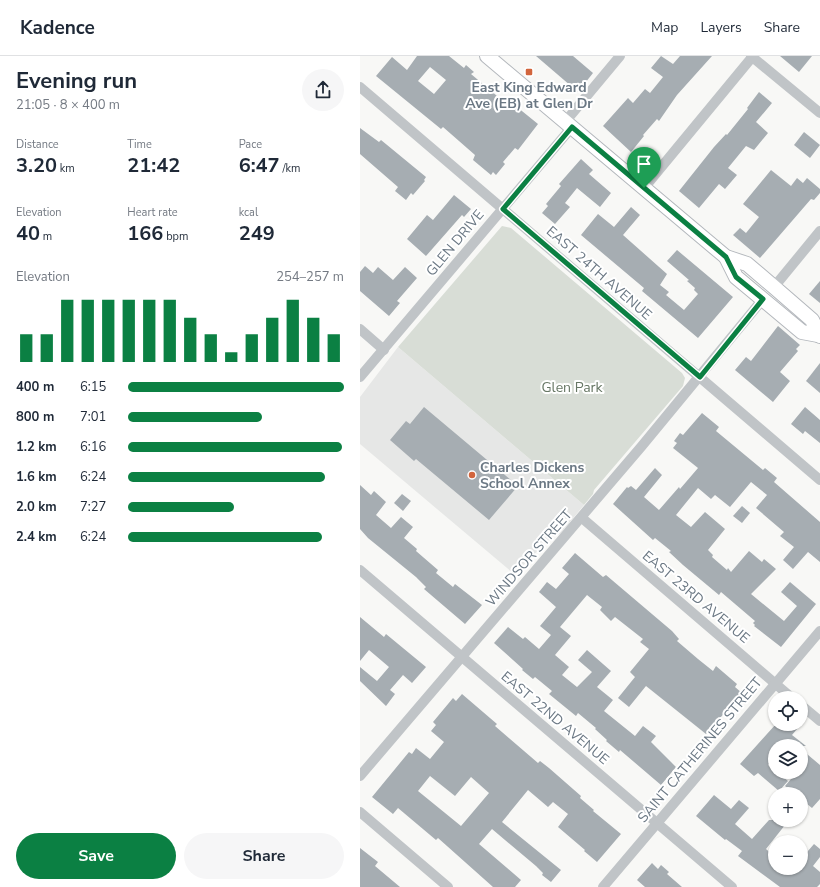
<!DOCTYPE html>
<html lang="en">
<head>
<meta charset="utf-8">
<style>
  :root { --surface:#fff; --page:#f6f6f7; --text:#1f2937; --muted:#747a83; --line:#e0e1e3; --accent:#0b8043 }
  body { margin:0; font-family:"Nunito Sans",sans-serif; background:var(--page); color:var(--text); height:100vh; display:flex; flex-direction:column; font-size:15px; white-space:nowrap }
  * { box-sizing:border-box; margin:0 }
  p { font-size:13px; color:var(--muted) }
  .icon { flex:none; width:22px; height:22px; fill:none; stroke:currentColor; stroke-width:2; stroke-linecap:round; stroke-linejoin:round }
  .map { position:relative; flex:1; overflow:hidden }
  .details { display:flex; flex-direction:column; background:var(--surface); width:360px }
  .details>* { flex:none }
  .fabs { position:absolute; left:408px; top:635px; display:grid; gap:8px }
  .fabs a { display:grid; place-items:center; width:40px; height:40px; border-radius:50%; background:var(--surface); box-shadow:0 1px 3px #0004; font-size:20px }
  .pin { position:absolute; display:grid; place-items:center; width:34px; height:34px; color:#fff; margin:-41px -17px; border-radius:50% 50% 50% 0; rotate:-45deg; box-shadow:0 0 4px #0007 }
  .pin .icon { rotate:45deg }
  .round { display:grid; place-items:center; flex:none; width:42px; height:42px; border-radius:21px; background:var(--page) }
  .head { display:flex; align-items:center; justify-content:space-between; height:68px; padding:0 16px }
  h1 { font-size:22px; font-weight:700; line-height:30px }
  .figures { display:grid; grid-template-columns:repeat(3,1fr); gap:6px; height:68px; padding:4px 16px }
  .figures div { display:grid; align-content:center }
  .figures b { font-size:20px; font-weight:700 }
  .figures small { font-size:11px; font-weight:400 }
  .figures p { font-size:11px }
  .chart { height:112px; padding:8px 16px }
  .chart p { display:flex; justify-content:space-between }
  .chart svg { width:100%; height:72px; margin-top:4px; stroke:var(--accent); stroke-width:6 }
  .button { display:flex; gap:8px; margin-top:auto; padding:8px 16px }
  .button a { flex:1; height:46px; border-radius:24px; background:var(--accent); color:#fff; font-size:16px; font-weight:700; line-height:46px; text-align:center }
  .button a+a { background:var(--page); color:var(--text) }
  ul { padding:0 16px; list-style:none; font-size:13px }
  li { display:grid; grid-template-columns:64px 48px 1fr; align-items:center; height:30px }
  li i { height:10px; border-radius:5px; background:var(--accent) }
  header { display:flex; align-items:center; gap:24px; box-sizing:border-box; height:56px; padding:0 20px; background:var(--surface); border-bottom:1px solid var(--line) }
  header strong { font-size:19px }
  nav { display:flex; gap:22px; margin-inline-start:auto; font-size:14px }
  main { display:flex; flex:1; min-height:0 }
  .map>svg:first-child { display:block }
  .built { fill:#e6e7e6 }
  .green { fill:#d8ddd6 }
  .building { fill:#a6adb2; fill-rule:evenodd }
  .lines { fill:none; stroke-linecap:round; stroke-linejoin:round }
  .secondary-casing { stroke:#b3b7bc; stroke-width:16 }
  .minor { stroke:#c0c4c7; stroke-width:10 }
  .secondary { stroke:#fff; stroke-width:14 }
  .route-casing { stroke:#fff; stroke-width:8 }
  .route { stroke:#0b8043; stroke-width:5 }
  .poi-dot { fill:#d2653d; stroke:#fff; stroke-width:1.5 }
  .labels { text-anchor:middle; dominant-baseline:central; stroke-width:4; stroke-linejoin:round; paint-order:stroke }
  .poi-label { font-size:14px; font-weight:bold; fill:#6b7884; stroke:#fff }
  .street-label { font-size:14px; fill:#6b7884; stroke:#fff }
  .park-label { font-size:14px; fill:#677765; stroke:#fff }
</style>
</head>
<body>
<header>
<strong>Kadence</strong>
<nav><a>Map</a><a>Layers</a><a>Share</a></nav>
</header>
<main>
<section class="details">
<div class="head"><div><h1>Evening run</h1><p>21:05 · 8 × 400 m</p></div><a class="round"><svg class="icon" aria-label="share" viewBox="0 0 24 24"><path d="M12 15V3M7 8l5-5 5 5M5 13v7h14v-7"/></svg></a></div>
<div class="figures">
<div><p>Distance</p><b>3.20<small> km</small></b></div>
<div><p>Time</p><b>21:42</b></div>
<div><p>Pace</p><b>6:47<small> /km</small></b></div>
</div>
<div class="figures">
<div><p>Elevation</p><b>40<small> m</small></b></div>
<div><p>Heart rate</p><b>166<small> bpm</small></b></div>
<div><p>kcal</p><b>249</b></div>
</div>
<div class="chart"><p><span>Elevation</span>254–257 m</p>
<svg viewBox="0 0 160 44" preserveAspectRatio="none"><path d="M5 44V27M15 44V27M25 44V6M35 44V6M45 44V6M55 44V6M65 44V6M75 44V6M85 44V17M95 44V27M105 44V38M115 44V27M125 44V17M135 44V6M145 44V17M155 44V27"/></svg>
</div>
<ul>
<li><b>400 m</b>6:15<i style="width:100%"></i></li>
<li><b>800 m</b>7:01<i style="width:62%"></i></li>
<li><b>1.2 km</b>6:16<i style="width:99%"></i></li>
<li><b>1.6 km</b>6:24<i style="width:91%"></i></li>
<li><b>2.0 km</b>7:27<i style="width:49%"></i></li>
<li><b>2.4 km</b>6:24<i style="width:90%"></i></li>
</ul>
<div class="button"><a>Save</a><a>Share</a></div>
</section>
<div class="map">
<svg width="460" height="831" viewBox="0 0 460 831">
  <rect width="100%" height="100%" fill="#f8f8f6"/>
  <!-- built -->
  <path class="built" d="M 38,291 L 224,449 L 200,478 L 193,480 L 154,518 L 0,388 L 0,341 Z"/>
  <!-- green -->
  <path class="green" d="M 142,170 L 151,172 L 322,317 L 325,322 L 323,330 L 234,434 L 233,438 L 224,449 L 38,291 Z"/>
  <!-- building -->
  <g class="building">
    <path d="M 57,0 L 89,0 L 104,12 L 106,9 L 114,16 L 111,18 L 137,40 L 154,54 L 157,51 L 178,68 L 158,94 L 155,92 L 143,106 L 145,108 L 136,119 L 133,116 L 131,119 L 113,104 L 115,99 L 83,71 L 81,73 L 16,20 L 32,1 L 47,14 ZM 70,11 L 86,24 L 74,38 L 58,25 Z"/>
    <path d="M 176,0 L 213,0 L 233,17 L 218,36 Z"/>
    <path d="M 301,0 L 313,8 L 320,0 L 352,0 L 317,39 L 299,65 L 297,63 L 283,79 L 284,80 L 271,96 L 243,70 L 268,42 L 273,47 L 285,33 L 290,37 L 303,21 L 291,12 Z"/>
    <path d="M 420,0 L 452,0 L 439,16 Z"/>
    <path d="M 399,36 L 412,47 L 396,66 L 408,77 L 394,94 L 386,90 L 368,112 L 377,119 L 365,133 L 359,128 L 339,152 L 319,135 L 354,91 L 366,78 L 367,79 L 388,53 L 387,52 Z"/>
    <path d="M 0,72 L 19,86 L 21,84 L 66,121 L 64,124 L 65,125 L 53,139 L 51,137 L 46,144 L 35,135 L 38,131 L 0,98 Z"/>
    <path d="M 444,76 L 460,89 L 450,102 L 434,89 Z"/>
    <path d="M 221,103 L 233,114 L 229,118 L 251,137 L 240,151 L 217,132 L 205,147 L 210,151 L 195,168 L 182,157 L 188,150 L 186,148 L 201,130 L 199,128 Z"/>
    <path d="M 411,114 L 431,130 L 437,122 L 443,127 L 447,122 L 460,133 L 460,137 L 454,144 L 451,143 L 400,202 L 373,179 L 380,172 L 386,177 L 399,161 L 383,148 Z"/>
    <path d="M 94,139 L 111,153 L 104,161 L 102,159 L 66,200 L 47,183 L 67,159 L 73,164 Z"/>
    <path d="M 271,151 L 280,159 L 263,179 L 307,218 L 300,229 L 309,236 L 306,239 L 324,254 L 338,238 L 334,234 L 335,232 L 327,225 L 329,224 L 307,205 L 317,194 L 373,241 L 338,282 L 282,235 L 284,232 L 221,179 L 238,158 L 254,171 Z"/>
    <path d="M 5,210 L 13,217 L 18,211 L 33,224 L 45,211 L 57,222 L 37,245 L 40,247 L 29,260 L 0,235 L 0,216 Z"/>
    <path d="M 460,225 L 460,247 L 449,238 Z"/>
    <path d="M 418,270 L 440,289 L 436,293 L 438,295 L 420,316 L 430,325 L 413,346 L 375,314 L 386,301 L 391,305 Z"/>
    <path d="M 460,307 L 460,337 L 446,325 Z"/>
    <path d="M 64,351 L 158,430 L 129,464 L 56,403 L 54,405 L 30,384 L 46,365 L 50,368 Z"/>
    <path d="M 445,351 L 460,364 L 460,387 L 445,375 L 443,378 L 431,368 Z"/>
    <path d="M 342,357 L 359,371 L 356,375 L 403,414 L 405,412 L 417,422 L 414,426 L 460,466 L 460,506 L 448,496 L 433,513 L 423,504 L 434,491 L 420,480 L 424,476 L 396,452 L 407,439 L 391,426 L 370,451 L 355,439 L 351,443 L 338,432 L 316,459 L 331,471 L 345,456 L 365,473 L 348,494 L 353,499 L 352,501 L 367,514 L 368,512 L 371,516 L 389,495 L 402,506 L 404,503 L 416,513 L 391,538 L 424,565 L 437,550 L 421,536 L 430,526 L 456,548 L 421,591 L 394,570 L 395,569 L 393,567 L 395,565 L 361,536 L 359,539 L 323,509 L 309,496 L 311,495 L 295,482 L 293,484 L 253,448 L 267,431 L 268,432 L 271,430 L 276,434 L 295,412 L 302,419 L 284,441 L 299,454 L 319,431 L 320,433 L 338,412 L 313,392 L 317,387 L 314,385 L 320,377 L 323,379 Z"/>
    <path d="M 0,429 L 11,439 L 14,435 L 26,446 L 16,459 L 31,472 L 41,461 L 53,471 L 44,482 L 57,493 L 56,495 L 78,514 L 76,517 L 93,531 L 95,528 L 122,549 L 105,568 L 64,533 L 66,531 L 56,521 L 8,482 L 0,473 Z"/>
    <path d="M 42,438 L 51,445 L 43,455 L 34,447 Z"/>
    <path d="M 382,450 L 390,457 L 382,467 L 373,460 Z"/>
    <path d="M 215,497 L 243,521 L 246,519 L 312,575 L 319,583 L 317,585 L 338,603 L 353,615 L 356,610 L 377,628 L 375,631 L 382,637 L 346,678 L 286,630 L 269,651 L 258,642 L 275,621 L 270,616 L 289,593 L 280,586 L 283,583 L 255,561 L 251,565 L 240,554 L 242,551 L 227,539 L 200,571 L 211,580 L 195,599 L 209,611 L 202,619 L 217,631 L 232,616 L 218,604 L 227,594 L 251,615 L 237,631 L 253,644 L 244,655 L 275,680 L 283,670 L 296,680 L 291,686 L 316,711 L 301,729 L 260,694 L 259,696 L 246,685 L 247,684 L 235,673 L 236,672 L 218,657 L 216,660 L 189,638 L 192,635 L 175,621 L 173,623 L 162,614 L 163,613 L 134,587 L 148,571 L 163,583 L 165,581 L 179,593 L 191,579 L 180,570 L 196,551 L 179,536 L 187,526 L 196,533 L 209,518 L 202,512 Z"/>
    <path d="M 0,561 L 24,581 L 26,578 L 66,611 L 52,627 L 43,619 L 30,634 L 35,638 L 26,650 L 0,625 L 0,611 L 17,625 L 29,611 L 9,594 L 0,605 Z"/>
    <path d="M 102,638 L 137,668 L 135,670 L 178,707 L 180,705 L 189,712 L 221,740 L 220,742 L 234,754 L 233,755 L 261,778 L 237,806 L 224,795 L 225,794 L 198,771 L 208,758 L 193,746 L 188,751 L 168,734 L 142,766 L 201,814 L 191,826 L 182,819 L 183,817 L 176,810 L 132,773 L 119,788 L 161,824 L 155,831 L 133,831 L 78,782 L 76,784 L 38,752 L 33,758 L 12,741 L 49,696 L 52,698 L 56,692 L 70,703 L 84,686 L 71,675 L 76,669 L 73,666 L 93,642 L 96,645 ZM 70,720 L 95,740 L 111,721 L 129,737 L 101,770 L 58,735 Z"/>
    <path d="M 416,668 L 431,668 L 437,673 L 432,679 L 446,690 L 415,690 L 415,701 L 408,709 L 428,725 L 419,735 L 398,717 L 394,720 L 380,708 Z"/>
    <path d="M 441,693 L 460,709 L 460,743 L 452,752 L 441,743 L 441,738 L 435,738 L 425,730 L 437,716 L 441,716 Z"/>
    <path d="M 354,739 L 371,753 L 379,744 L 389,752 L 375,768 L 392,783 L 409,764 L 429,764 L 406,793 L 415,801 L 415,812 L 441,812 L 441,803 L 454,788 L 460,793 L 460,801 L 453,810 L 460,816 L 460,828 L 457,831 L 420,831 L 378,800 L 382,795 L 366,783 L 365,784 L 336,760 Z"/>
    <path d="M 0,792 L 18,806 L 15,810 L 40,831 L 0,831 Z"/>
    <path d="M 292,807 L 298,813 L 301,809 L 309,816 L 307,818 L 322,831 L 285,831 L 277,824 Z"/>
  </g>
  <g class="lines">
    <!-- secondary casing -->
    <g class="secondary-casing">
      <g id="secondary">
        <path d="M 127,0 L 366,201 L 387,208 L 414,231 L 452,264 L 460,280"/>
        <path d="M 366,201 L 376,221 L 442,276 L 458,279"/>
      </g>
    </g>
    <!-- minor -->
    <g class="minor">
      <path d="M 391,0 L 460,57"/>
      <path d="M 0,31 L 460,424"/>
      <path d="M 205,66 L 260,0"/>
      <path d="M 284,132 L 393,0"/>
      <path d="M 414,231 L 460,175"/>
      <path d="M 0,273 L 24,294"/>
      <path d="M 0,321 L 212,71"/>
      <path d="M 222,462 L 432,642"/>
      <path d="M 0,514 L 372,831"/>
      <path d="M 441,649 L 460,665"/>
      <path d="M 0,720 L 281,391 L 403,243"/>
      <path d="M 0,756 L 88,831"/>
      <path d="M 243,831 L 460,575"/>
    </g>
    <!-- secondary -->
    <use href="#secondary" class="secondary"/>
  </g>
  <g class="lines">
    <!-- route casing -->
    <g class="route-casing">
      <path id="route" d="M 212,71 L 366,201 L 376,221 L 403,243 L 340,321 L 143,153 Z"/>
    </g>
    <!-- route -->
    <use href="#route" class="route"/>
  </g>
  <!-- markers -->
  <g class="poi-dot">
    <rect x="165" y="12" width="8" height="8" rx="2"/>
    <circle cx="112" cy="419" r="4"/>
  </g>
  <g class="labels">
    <!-- poi labels -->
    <g class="poi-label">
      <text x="169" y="31">East King Edward<tspan x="169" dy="16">Ave (EB) at Glen Dr</tspan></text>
      <text x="120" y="411" text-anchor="start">Charles Dickens<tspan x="120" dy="16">School Annex</tspan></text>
    </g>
    <!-- street labels -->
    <g class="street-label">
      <text transform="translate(95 187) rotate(-50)">GLEN DRIVE</text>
      <text transform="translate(239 217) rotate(41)">EAST 24TH AVENUE</text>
      <text transform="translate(169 502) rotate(-49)">WINDSOR STREET</text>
      <text transform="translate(336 541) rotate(40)">EAST 23RD AVENUE</text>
      <text transform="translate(195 662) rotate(40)">EAST 22ND AVENUE</text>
      <text transform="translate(340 694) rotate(-50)">SAINT CATHERINES STREET</text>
    </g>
    <!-- park labels -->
    <g class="park-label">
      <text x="212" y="331">Glen Park</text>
    </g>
  </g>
</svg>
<div class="fabs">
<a><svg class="icon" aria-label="locate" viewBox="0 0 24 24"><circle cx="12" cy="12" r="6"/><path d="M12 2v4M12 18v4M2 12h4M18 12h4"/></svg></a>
<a><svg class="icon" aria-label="layers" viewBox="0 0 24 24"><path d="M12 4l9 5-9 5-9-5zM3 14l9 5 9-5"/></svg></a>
<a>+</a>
<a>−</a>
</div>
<div class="pin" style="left:284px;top:132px;background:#1e9e55"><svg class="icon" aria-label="arrive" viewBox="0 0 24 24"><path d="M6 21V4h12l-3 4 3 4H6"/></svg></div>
</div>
</main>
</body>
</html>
